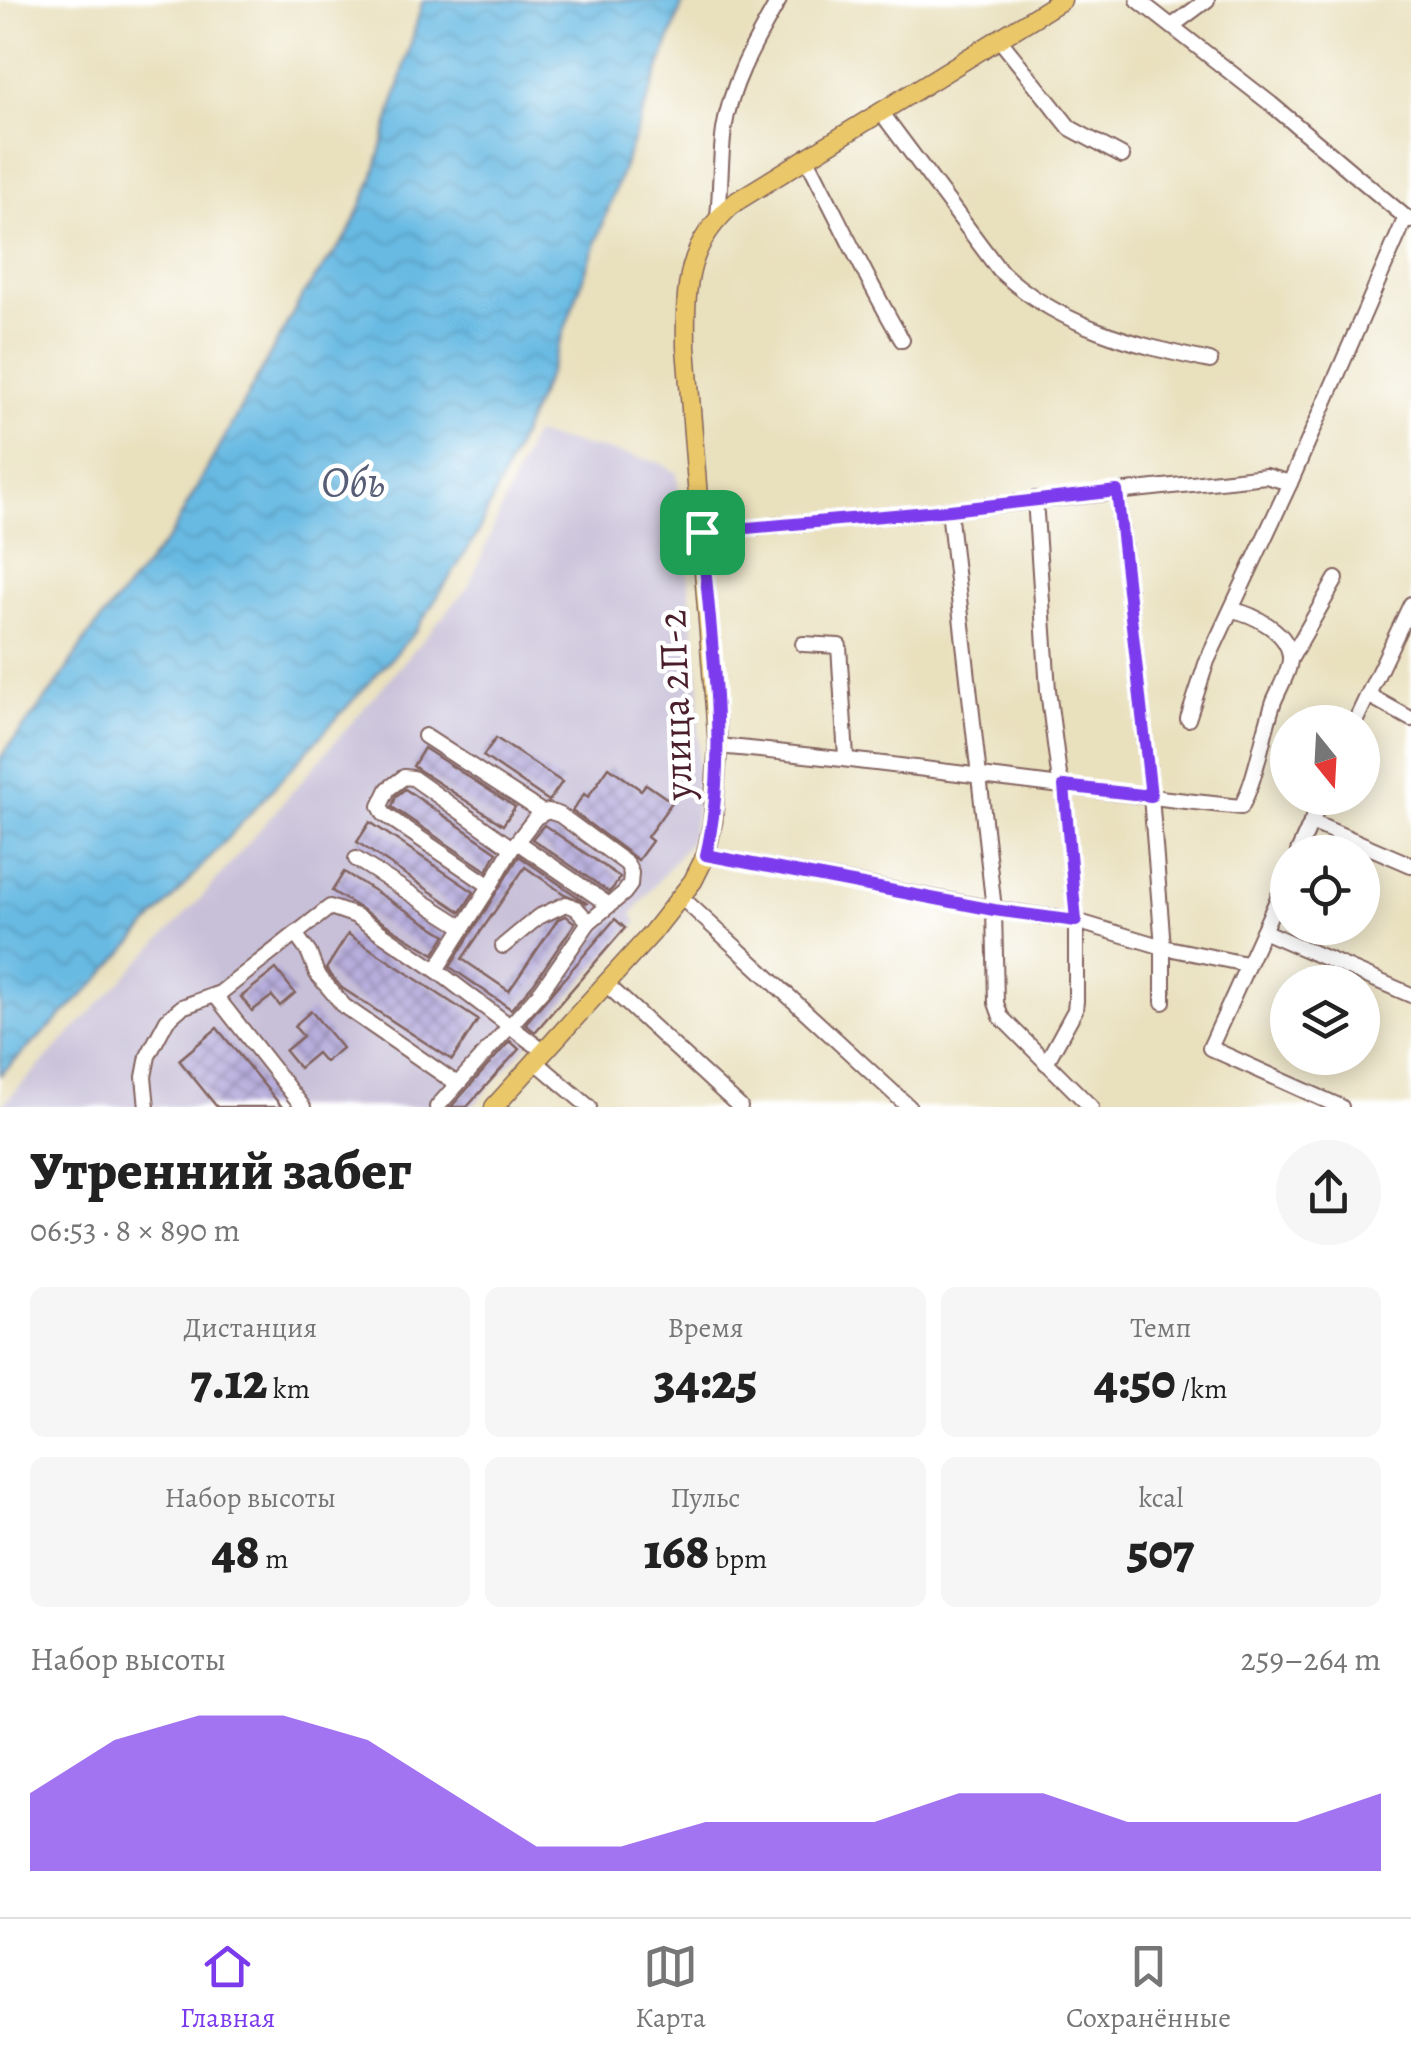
<!DOCTYPE html>
<html lang="ru">
<head>
<meta charset="utf-8">
<style>
  :root { --surface:#fff; --page:#f6f6f6; --text:#222; --muted:#767676; --line:#e0e0e0; --accent:#7c3aed }
  body { margin:0; font-family:Alegreya,serif; background:var(--page); color:var(--text); height:100vh; display:flex; flex-direction:column; font-size:38px; white-space:nowrap }
  * { box-sizing:border-box; margin:0 }
  p { font-size:32px; color:var(--muted) }
  .icon { flex:none; width:55px; height:55px; fill:none; stroke:currentColor; stroke-width:2; stroke-linecap:round; stroke-linejoin:round }
  .map { position:relative; height:1107px; overflow:hidden }
  .panel { display:flex; flex-direction:column; background:var(--surface); flex:1 }
  .panel>* { flex:none }
  .needle { width:65px; rotate:162deg }
  .tools { position:absolute; left:1270px; top:705px; display:grid; gap:20px }
  .tools a { display:grid; place-items:center; width:110px; height:110px; border-radius:50%; background:var(--surface); box-shadow:0 5px 25px #0003; font-size:50px }
  .pin { position:absolute; display:grid; place-items:center; width:85px; height:85px; color:#fff; margin:-42px; border-radius:20px; box-shadow:0 5px 15px #0006 }
  .round { display:grid; place-items:center; flex:none; width:105px; height:105px; border-radius:52px; background:var(--page) }
  .overview { display:flex; align-items:center; justify-content:space-between; height:170px; padding:0 30px }
  h1 { font-size:55px; font-weight:800; line-height:75px }
  .metrics { display:grid; grid-template-columns:repeat(3,1fr); gap:15px; height:170px; padding:10px 30px }
  .metrics div { display:grid; align-content:center; border-radius:15px; background:var(--page); text-align:center }
  .metrics b { font-size:50px; font-weight:800 }
  .metrics small { font-size:28px; font-weight:400 }
  .metrics p { font-size:28px }
  .chart { height:280px; padding:20px 30px }
  .chart p { display:flex; justify-content:space-between }
  .chart svg { width:100%; height:180px; margin-top:10px; fill:var(--accent); opacity:.7 }
  .dock { display:flex; justify-content:space-around; align-items:center; height:140px; border-top:2px solid var(--line); background:var(--surface); font-size:28px; color:var(--muted) }
  .dock a { display:grid; justify-items:center; gap:5px }
  .dock .current { color:var(--accent) }
  .map>svg:first-child { display:block }
  .industrial { fill:#c8c0d8 }
  .water { fill:url(#water-waves); stroke:#586c87; stroke-width:2.5 }
  .building { fill:url(#building-cross-hatch) }
  .lines { fill:none; stroke-linecap:round; stroke-linejoin:round }
  .minor-casing { stroke:#82635e; stroke-width:18 }
  .major-casing { stroke:#82635e; stroke-width:21 }
  .minor { stroke:#fff; stroke-width:14 }
  .major { stroke:#eac769; stroke-width:18 }
  .route-casing { stroke:#fff; stroke-width:20 }
  .route { stroke:#7c3aed; stroke-width:12 }
  .labels { text-anchor:middle; dominant-baseline:central; stroke-width:9; stroke-linejoin:round; paint-order:stroke }
  .street-label { font-size:40px; fill:#4a1f2b; stroke:#fff }
  .water-label { font-size:42px; font-style:italic; fill:#565d75; stroke:#fff }
</style>
</head>
<body>
<div class="map">
<svg width="1411" height="1107" viewBox="0 0 1411 1107">
  <defs>
    <pattern id="water-waves" width="16" height="10" patternUnits="userSpaceOnUse" patternTransform="scale(2.5)"><rect width="16" height="10" fill="#67bae3"/><path d="M0 5q4-4 8 0t8 0" fill="none" stroke="#5b9fc3"/></pattern>
    <pattern id="building-cross-hatch" width="8" height="8" patternUnits="userSpaceOnUse" patternTransform="scale(2.5)"><rect width="8" height="8" fill="#b8afde"/><path d="M0 0l8 8M0 8l8-8" fill="none" stroke="#988eb4"/></pattern>
  </defs>
  <rect width="100%" height="100%" fill="#fff"/>
  <filter id="ink" filterUnits="userSpaceOnUse"><feTurbulence type="fractalNoise" baseFrequency=".01" numOctaves="2"/><feDisplacementMap in="SourceGraphic" scale="20" xChannelSelector="R" yChannelSelector="G"/><feConvolveMatrix kernelMatrix="1 2 1 2 8 2 1 2 1" color-interpolation-filters="sRGB"/></filter>
  <filter id="wash" filterUnits="userSpaceOnUse"><feTurbulence type="fractalNoise" baseFrequency=".0048" numOctaves="4" result="noise"/><feDisplacementMap in="SourceGraphic" scale="40" xChannelSelector="R" yChannelSelector="G"/><feGaussianBlur stdDeviation="2.25" result="paint"/><feColorMatrix in="noise" values="0 0 0 0 0 0 0 0 0 0 0 0 0 0 0 0 0 1.4 0 .05"/><feComposite in="paint" operator="in"/></filter>
  <g filter="url(#wash)">
    <rect width="100%" height="100%" fill="#e9e0bd"/>
    <!-- industrial -->
    <path class="industrial" d="M 533,434 L 659,462 L 677,473 L 700,690 L 696,815 L 690,841 L 632,914 L 637,922 L 472,1107 L 0,1107 L 201,898 L 469,586 Z"/>
    <!-- water -->
    <path class="water" d="M 423,0 L 684,0 L 550,370 L 477,535 L 415,632 L 96,983 L 0,1075 L 0,758 L 56,686 L 88,636 L 170,536 L 304,293 L 347,236 L 372,182 Z"/>
    <g id="blocks">
      <!-- building -->
      <g class="building">
        <path d="M 496,738 L 562,782 L 549,801 L 483,756 Z"/>
        <path d="M 424,748 L 515,807 L 503,825 L 413,766 Z"/>
        <path d="M 609,767 L 641,790 L 646,784 L 672,802 L 647,837 L 652,841 L 638,860 L 572,811 L 584,794 L 588,797 Z"/>
        <path d="M 405,789 L 497,852 L 487,871 L 392,807 L 396,796 Z"/>
        <path d="M 370,822 L 474,892 L 461,912 L 357,842 Z"/>
        <path d="M 544,825 L 620,877 L 613,888 L 609,892 L 532,839 Z"/>
        <path d="M 519,856 L 588,904 L 564,894 L 525,867 L 462,959 L 509,991 L 558,919 L 566,916 L 575,923 L 534,983 L 511,1009 L 450,967 Z"/>
        <path d="M 344,872 L 446,935 L 434,954 L 332,891 Z"/>
        <path d="M 615,919 L 625,928 L 535,1032 L 525,1024 Z"/>
        <path d="M 348,934 L 478,1020 L 452,1060 L 342,988 L 326,969 Z"/>
        <path d="M 276,969 L 295,993 L 280,1006 L 272,996 L 252,1011 L 241,997 Z"/>
        <path d="M 311,1011 L 342,1048 L 325,1062 L 317,1053 L 299,1068 L 285,1051 L 303,1036 L 294,1026 Z"/>
        <path d="M 217,1028 L 282,1107 L 217,1107 L 179,1060 Z"/>
        <path d="M 510,1041 L 519,1049 L 467,1107 L 451,1107 Z"/>
      </g>
    </g>
  </g>
  <g filter="url(#ink)">
    <use href="#blocks" fill-opacity="0" stroke="#82635e" stroke-width="2.5"/>
    <g class="lines">
      <!-- minor casing -->
      <g class="minor-casing">
        <g id="minor">
          <path d="M 1138,0 L 1271,104 L 1410,221"/>
          <path d="M 1172,26 L 1207,0"/>
          <path d="M 999,39 L 1070,128 L 1122,156"/>
          <path d="M 881,112 L 999,270 C 1060,327 1132,344 1210,361"/>
          <path d="M 806,157 C 838,218 867,281 902,340"/>
          <path d="M 718,216 C 721,188 720,158 724,130 C 731,82 756,41 779,0"/>
          <path d="M 1117,491 L 1151,796 L 1163,947 L 1163,1002"/>
          <path d="M 1035,499 L 1048,690 L 1059,775 L 1064,787 L 1076,921 L 1076,1001 L 1075,1010 L 1046,1063"/>
          <path d="M 949,510 L 994,909 L 996,1003 L 1001,1017 L 1091,1107"/>
          <path d="M 702,532 L 949,510 L 1266,476 L 1290,483"/>
          <path d="M 803,644 L 839,646 L 846,758"/>
          <path d="M 1291,658 L 1336,579"/>
          <path d="M 1368,695 L 1411,719"/>
          <path d="M 1188,719 L 1207,661 L 1290,483 L 1406,217"/>
          <path d="M 1355,722 L 1411,604"/>
          <path d="M 425,736 L 542,812"/>
          <path d="M 718,746 C 893,762 1066,789 1241,807 C 1256,780 1263,733 1274,701 C 1279,689 1291,669 1290,657 C 1289,632 1253,614 1232,610"/>
          <path d="M 1311,822 L 1411,865"/>
          <path d="M 517,842 L 609,905"/>
          <path d="M 1298,852 L 1322,798"/>
          <path d="M 706,855 L 994,909 L 1076,921 L 1163,947 L 1246,964"/>
          <path d="M 356,859 L 463,927"/>
          <path d="M 1288,876 L 1210,1048 L 1341,1107"/>
          <path d="M 490,886 L 512,848"/>
          <path d="M 681,897 L 909,1107"/>
          <path d="M 1263,931 L 1411,995"/>
          <path d="M 296,935 L 309,953 L 317,974 L 344,1006 L 457,1084"/>
          <path d="M 503,946 L 538,917 L 566,904 L 576,908 L 589,922"/>
          <path d="M 436,970 L 490,886 L 384,814 L 380,806 L 388,789 L 404,777 L 413,778 L 512,848 L 536,817 L 548,811 L 560,815 L 627,864 L 631,873 L 630,885 L 624,893 L 589,922 L 542,990 L 437,1107"/>
          <path d="M 605,983 L 740,1107"/>
          <path d="M 215,995 L 303,1107"/>
          <path d="M 535,1061 L 589,1107"/>
          <path d="M 147,1107 L 144,1077 L 148,1056 L 167,1020 L 182,1007 L 220,993 L 330,907 L 356,916 L 436,970 L 543,1051"/>
        </g>
      </g>
      <!-- major casing -->
      <g class="major-casing">
        <path id="major" d="M 494,1107 L 652,933 L 693,881 L 706,855 L 713,821 L 718,746 L 686,347 C 685,285 686,243 737,201 L 1062,0"/>
      </g>
      <!-- minor -->
      <use href="#minor" class="minor"/>
      <!-- major -->
      <use href="#major" class="major"/>
    </g>
  </g>
  <g class="lines" filter="url(#ink)">
    <!-- route casing -->
    <g class="route-casing">
      <path id="route" d="M 1117,491 L 1151,796 L 1064,786 L 1076,921 L 994,910 L 706,855 C 730,753 710,636 702,532 L 950,510 Z"/>
    </g>
    <!-- route -->
    <use href="#route" class="route"/>
  </g>
  <g class="labels">
    <!-- street labels -->
    <g class="street-label">
      <text transform="translate(675 705) rotate(-92)">улица 2П-2</text>
    </g>
    <!-- water labels -->
    <g class="water-label">
      <text x="353" y="481">Обь</text>
    </g>
  </g>
</svg>
<div class="tools">
<a><svg class="needle" viewBox="-14 -14 28 28"><path d="M0-13l5 13h-10z" fill="#e53935"/><path d="M0 13l5-13h-10z" fill="#767676"/></svg></a>
<a><svg class="icon" aria-label="locate" viewBox="0 0 24 24"><circle cx="12" cy="12" r="6"/><path d="M12 2v4M12 18v4M2 12h4M18 12h4"/></svg></a>
<a><svg class="icon" aria-label="layers" viewBox="0 0 24 24"><path d="M12 4l9 5-9 5-9-5zM3 14l9 5 9-5"/></svg></a>
</div>
<div class="pin" style="left:702px;top:532px;background:#1e9e55"><svg class="icon" aria-label="arrive" viewBox="0 0 24 24"><path d="M6 21V4h12l-3 4 3 4H6"/></svg></div>
</div>
<section class="panel">
<div class="overview"><div><h1>Утренний забег</h1><p>06:53 · 8 × 890 m</p></div><a class="round"><svg class="icon" aria-label="share" viewBox="0 0 24 24"><path d="M12 15V3M7 8l5-5 5 5M5 13v7h14v-7"/></svg></a></div>
<div class="metrics">
<div><p>Дистанция</p><b>7.12<small> km</small></b></div>
<div><p>Время</p><b>34:25</b></div>
<div><p>Темп</p><b>4:50<small> /km</small></b></div>
</div>
<div class="metrics">
<div><p>Набор высоты</p><b>48<small> m</small></b></div>
<div><p>Пульс</p><b>168<small> bpm</small></b></div>
<div><p>kcal</p><b>507</b></div>
</div>
<div class="chart"><p><span>Набор высоты</span>259–264 m</p>
<svg viewBox="0 0 160 44" preserveAspectRatio="none"><path d="M0 44V25L10 12L20 6L30 6L40 12L50 25L60 38L70 38L80 32L90 32L100 32L110 25L120 25L130 32L140 32L150 32L160 25V44z"/></svg>
</div>
</section>
<nav class="dock">
<a class="current"><svg class="icon" aria-label="home" viewBox="0 0 24 24"><path d="M3 11l9-7 9 7M6 9v11h12V9"/></svg>Главная</a>
<a><svg class="icon" aria-label="map" viewBox="0 0 24 24"><path d="M3 6l6-2 6 2 6-2v14l-6 2-6-2-6 2zM9 4v14M15 6v14"/></svg>Карта</a>
<a><svg class="icon" aria-label="saved" viewBox="0 0 24 24"><path d="M7 4h10v16l-5-4-5 4z"/></svg>Сохранённые</a>
</nav>
</body>
</html>
